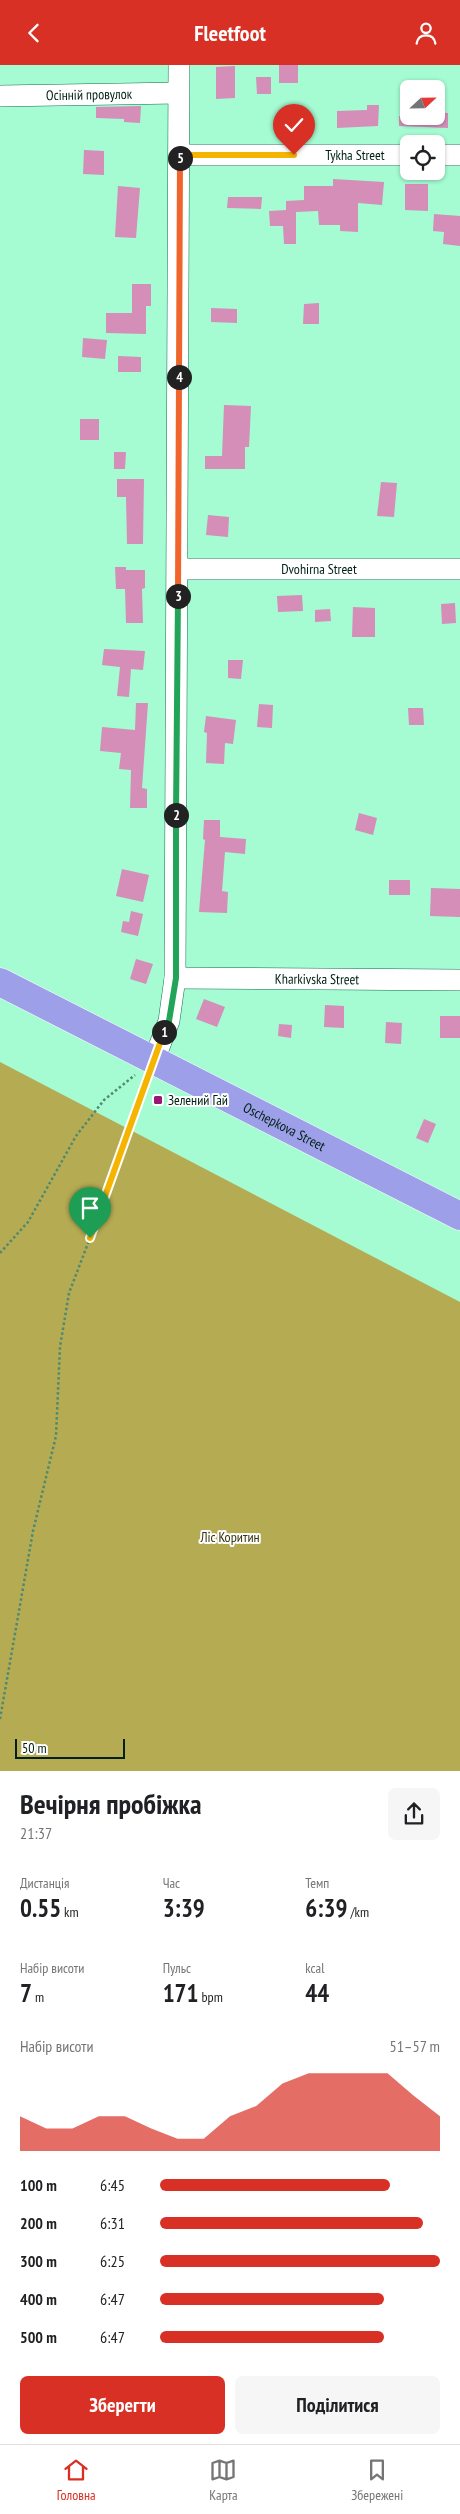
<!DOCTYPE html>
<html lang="uk">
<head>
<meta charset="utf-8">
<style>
  :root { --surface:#fff; --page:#f6f6f6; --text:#202124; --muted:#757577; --line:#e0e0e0; --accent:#d93025 }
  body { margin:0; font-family:"PT Sans Narrow",sans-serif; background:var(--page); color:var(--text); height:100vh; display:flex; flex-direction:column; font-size:19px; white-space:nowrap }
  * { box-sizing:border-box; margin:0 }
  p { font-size:16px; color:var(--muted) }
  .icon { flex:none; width:28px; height:28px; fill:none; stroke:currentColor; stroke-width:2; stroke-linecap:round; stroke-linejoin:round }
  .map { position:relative; height:1706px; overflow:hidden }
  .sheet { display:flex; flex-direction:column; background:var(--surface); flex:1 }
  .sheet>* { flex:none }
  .needle { width:32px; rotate:68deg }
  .buttons { position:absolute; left:400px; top:15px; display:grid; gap:10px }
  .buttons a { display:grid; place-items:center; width:45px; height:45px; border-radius:8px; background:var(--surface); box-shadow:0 1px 4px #0004; font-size:25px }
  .scale { position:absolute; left:15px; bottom:12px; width:110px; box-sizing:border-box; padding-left:5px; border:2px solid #002113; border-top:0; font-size:14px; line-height:18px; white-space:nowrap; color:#002113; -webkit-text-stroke:4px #fff; paint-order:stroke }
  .pin { position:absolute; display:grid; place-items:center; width:42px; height:42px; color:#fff; margin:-51px -21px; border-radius:50% 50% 50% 0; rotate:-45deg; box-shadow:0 0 5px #0007 }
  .pin .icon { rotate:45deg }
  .km { position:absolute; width:25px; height:25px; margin:-12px; border-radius:50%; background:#222; color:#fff; font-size:14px; line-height:25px; text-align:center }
  .round { display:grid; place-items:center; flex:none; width:52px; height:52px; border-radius:8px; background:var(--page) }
  .headline { display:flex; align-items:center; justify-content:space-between; height:85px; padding:0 20px }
  h1 { font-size:28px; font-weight:700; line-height:38px }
  .metrics { display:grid; grid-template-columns:repeat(3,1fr); gap:8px; height:85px; padding:5px 20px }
  .metrics div { display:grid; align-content:center }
  .metrics b { font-size:25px; font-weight:700 }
  .metrics small { font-size:14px; font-weight:400 }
  .metrics p { font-size:14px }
  .chart { height:140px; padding:10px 20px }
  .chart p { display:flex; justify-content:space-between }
  .chart svg { width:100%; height:90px; margin-top:5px; fill:var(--accent); opacity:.7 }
  .primary-button { display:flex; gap:10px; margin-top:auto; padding:10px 20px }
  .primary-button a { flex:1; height:58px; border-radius:8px; background:var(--accent); color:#fff; font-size:20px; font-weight:700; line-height:58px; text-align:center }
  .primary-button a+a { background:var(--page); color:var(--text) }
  ul { padding:0 20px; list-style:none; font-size:16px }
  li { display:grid; grid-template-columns:80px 60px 1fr; align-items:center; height:38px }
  li i { height:12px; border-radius:6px; background:var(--accent) }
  header { display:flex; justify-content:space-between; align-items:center; height:65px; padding:0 20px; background:var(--accent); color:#fff; font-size:22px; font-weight:700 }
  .menu { display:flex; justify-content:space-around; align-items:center; height:70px; border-top:1px solid var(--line); background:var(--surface); font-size:14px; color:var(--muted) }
  .menu a { display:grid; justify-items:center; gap:2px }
  .menu .active { color:var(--accent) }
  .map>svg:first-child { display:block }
  .forest { fill:#b5ab53 }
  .building { fill:#d48eb8 }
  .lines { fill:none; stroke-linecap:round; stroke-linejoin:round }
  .minor-casing { stroke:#0c704e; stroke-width:22 }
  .highway-casing { stroke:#fff; stroke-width:29 }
  .path { stroke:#4f896e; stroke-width:2.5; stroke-dasharray:2.5 2.5; stroke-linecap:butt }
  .minor { stroke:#fff; stroke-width:21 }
  .highway { stroke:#9e9fe9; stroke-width:28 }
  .split-1-casing { stroke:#fff; stroke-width:10 }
  .split-2-casing { stroke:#fff; stroke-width:10 }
  .split-3-casing { stroke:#fff; stroke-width:10 }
  .split-4-casing { stroke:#fff; stroke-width:10 }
  .split-5-casing { stroke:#fff; stroke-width:10 }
  .split-6-casing { stroke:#fff; stroke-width:10 }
  .split-1 { stroke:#f5b400; stroke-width:6 }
  .split-2 { stroke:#22a559; stroke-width:6 }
  .split-3 { stroke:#22a559; stroke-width:6 }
  .split-4 { stroke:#f0652b; stroke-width:6 }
  .split-5 { stroke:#f0652b; stroke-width:6 }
  .split-6 { stroke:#f5b400; stroke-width:6 }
  .poi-dot { fill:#961973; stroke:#fff; stroke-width:2 }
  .labels { text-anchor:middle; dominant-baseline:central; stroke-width:4; stroke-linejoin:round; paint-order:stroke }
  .street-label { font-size:14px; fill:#002113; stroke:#fff }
  .poi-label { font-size:14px; fill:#002113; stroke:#fff; text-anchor:start }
  .park-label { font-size:14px; fill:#38340d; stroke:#fff }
</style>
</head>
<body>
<header><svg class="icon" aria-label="back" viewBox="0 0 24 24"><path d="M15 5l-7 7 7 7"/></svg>Fleetfoot<svg class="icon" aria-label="person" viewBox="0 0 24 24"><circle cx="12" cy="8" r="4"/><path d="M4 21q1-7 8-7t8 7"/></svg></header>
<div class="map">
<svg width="460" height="1707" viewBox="0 0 460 1707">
  <rect width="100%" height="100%" fill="#a5fbd2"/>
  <!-- forest -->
  <path class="forest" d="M 0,997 L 460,1237 L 460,1706 L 0,1706 Z"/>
  <!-- building -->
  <g class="building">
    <rect x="279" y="0" width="19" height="18"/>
    <path d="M 235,1 L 235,33 L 216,34 L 216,2 Z"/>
    <path d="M 256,12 L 271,12 L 271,29 L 257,29 Z"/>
    <path d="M 367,40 L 379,40 L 378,61 L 337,63 L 337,46 L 367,45 Z"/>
    <path d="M 141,41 L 140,58 L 124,57 L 124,54 L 96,53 L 96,42 Z"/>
    <path d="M 436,47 L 448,48 L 448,63 L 399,61 L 399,51 L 436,51 Z"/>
    <path d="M 84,85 L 104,86 L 104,110 L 83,109 Z"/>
    <path d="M 333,114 L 384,117 L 382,140 L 358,138 L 358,167 L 340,166 L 340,160 L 319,160 L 318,146 L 296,147 L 296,179 L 284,179 L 283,161 L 270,161 L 269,146 L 286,145 L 286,136 L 304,135 L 304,121 L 333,121 Z"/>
    <path d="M 405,119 L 428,119 L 428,146 L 405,145 Z"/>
    <path d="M 118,121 L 140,123 L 136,173 L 115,172 Z"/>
    <path d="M 228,132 L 262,132 L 261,144 L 227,143 Z"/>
    <path d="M 434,149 L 460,151 L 460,181 L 443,179 L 444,167 L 433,166 Z"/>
    <path d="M 132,219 L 151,219 L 151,241 L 146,241 L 146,269 L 106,268 L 106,248 L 132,248 Z"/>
    <path d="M 319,238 L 319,259 L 303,259 L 304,239 Z"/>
    <path d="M 211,243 L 237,244 L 237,258 L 211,257 Z"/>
    <path d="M 83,273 L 107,275 L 105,294 L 82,292 Z"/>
    <path d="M 118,291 L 141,292 L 141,307 L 118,307 Z"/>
    <path d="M 224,340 L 251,341 L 249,382 L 245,382 L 245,404 L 205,404 L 205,391 L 222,391 Z"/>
    <rect x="80" y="354" width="19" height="21"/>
    <path d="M 114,387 L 126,387 L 125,404 L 114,404 Z"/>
    <path d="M 117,414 L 144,414 L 143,479 L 127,479 L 126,432 L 117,432 Z"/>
    <path d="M 381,417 L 397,418 L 394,452 L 377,451 Z"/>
    <path d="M 208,450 L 229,452 L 228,472 L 206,470 Z"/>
    <path d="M 115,502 L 126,502 L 126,505 L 145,505 L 145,523 L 142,524 L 143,558 L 126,558 L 125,524 L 116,524 Z"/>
    <path d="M 302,530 L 303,546 L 278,547 L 277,531 Z"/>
    <path d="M 455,538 L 456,558 L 442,559 L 441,539 Z"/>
    <path d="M 353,542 L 375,543 L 375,572 L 352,572 Z"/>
    <path d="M 330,544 L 331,556 L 315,557 L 315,545 Z"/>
    <path d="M 104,584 L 145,586 L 143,605 L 131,604 L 129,632 L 117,631 L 120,602 L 102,600 Z"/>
    <path d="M 228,595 L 243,595 L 241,614 L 228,613 Z"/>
    <path d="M 136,638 L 148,638 L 142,723 L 147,724 L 147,743 L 130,743 L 131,705 L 119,704 L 121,688 L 100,686 L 102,662 L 135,665 Z"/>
    <path d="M 259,639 L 273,640 L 272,663 L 257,662 Z"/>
    <path d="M 408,643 L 423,643 L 424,660 L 409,660 Z"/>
    <path d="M 206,651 L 236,655 L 233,679 L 225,678 L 224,699 L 206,698 L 207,668 L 204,667 Z"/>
    <path d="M 359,748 L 377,753 L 373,770 L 355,765 Z"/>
    <path d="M 204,755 L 220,755 L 220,772 L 246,774 L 245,789 L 225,787 L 222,826 L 228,827 L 227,848 L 199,847 L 205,775 L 203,774 Z"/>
    <path d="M 122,804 L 149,810 L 143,837 L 116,831 Z"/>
    <rect x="389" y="815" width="21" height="15"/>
    <path d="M 431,823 L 460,824 L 460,852 L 430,851 Z"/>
    <path d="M 131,846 L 143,849 L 138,871 L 121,867 L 123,856 L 129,857 Z"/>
    <path d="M 136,894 L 153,899 L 146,919 L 130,914 Z"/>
    <path d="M 204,934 L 225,942 L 217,962 L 196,954 Z"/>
    <path d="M 325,940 L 344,941 L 344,963 L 324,962 Z"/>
    <rect x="440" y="951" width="20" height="22"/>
    <path d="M 386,957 L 402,958 L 401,979 L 385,978 Z"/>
    <path d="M 279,959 L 292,960 L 291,973 L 278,971 Z"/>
    <path d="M 424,1054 L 436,1059 L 428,1078 L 416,1073 Z"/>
  </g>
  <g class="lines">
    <!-- minor casing -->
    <g class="minor-casing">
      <g id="minor">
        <path id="s1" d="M 0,31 L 178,28"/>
        <path id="s2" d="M 180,90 L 409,90"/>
        <path d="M 436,90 L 460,90"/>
        <path id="s3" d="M 178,504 L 460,504"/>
        <path id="s4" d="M 175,913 L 460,915"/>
        <path d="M 154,995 L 169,956 L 175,913 L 179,0"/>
      </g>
    </g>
    <!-- highway casing -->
    <g class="highway-casing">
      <g id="highway">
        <path id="s5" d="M 0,917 L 460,1151"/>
      </g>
    </g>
    <!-- path -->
    <g class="path">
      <path d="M 0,1188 L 28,1157 L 76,1071 L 104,1035 L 135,1010"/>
      <path d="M 0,1654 L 33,1466 L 56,1371 L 60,1282 L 69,1228 L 111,1118 L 147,1015"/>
    </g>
    <!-- minor -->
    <use href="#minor" class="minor"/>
    <!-- highway -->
    <use href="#highway" class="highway"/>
  </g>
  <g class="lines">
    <!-- split-1 casing -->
    <g class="split-1-casing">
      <path id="split-1" d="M 90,1173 L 164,967"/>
    </g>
    <!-- split-2 casing -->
    <g class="split-2-casing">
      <path id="split-2" d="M 164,967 L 169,956 L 176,913 L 176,750"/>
    </g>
    <!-- split-3 casing -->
    <g class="split-3-casing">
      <path id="split-3" d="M 176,750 L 178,531"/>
    </g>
    <!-- split-4 casing -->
    <g class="split-4-casing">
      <path id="split-4" d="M 178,531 L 179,312"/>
    </g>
    <!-- split-5 casing -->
    <g class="split-5-casing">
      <path id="split-5" d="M 179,312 L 180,93"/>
    </g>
    <!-- split-6 casing -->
    <g class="split-6-casing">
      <path id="split-6" d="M 180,93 L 180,90 L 294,90"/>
    </g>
    <!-- split-1 -->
    <use href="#split-1" class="split-1"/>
    <!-- split-2 -->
    <use href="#split-2" class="split-2"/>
    <!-- split-3 -->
    <use href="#split-3" class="split-3"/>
    <!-- split-4 -->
    <use href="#split-4" class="split-4"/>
    <!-- split-5 -->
    <use href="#split-5" class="split-5"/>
    <!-- split-6 -->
    <use href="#split-6" class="split-6"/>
  </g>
  <!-- markers -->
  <rect class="poi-dot" x="153" y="1030" width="10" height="10" rx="2.5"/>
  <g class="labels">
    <!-- street labels -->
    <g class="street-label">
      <text stroke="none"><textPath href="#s1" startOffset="89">Осінній провулок</textPath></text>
      <text stroke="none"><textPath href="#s2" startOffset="175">Tykha Street</textPath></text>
      <text stroke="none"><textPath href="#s3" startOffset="141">Dvohirna Street</textPath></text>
      <text stroke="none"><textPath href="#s4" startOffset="142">Kharkivska Street</textPath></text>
      <text stroke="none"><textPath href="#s5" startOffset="319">Oschepkova Street</textPath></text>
    </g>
    <!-- poi labels -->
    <g class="poi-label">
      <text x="168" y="1035">Зелений Гай</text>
    </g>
    <!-- park labels -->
    <g class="park-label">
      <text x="230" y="1472">Ліс Коритин</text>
    </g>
  </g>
</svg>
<div class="buttons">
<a><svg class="needle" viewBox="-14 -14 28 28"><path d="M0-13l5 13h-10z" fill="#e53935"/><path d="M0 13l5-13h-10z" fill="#757577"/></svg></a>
<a><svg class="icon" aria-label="locate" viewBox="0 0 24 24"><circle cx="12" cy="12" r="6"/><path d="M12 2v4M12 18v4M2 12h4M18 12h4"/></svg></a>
</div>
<div class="scale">50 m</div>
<div class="pin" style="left:90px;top:1173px;background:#1e9e55"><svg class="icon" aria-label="arrive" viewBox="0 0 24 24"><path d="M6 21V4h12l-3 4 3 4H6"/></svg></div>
<div class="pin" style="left:294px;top:90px;background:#d93025"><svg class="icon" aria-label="check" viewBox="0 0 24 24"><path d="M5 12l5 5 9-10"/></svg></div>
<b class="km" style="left:164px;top:967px">1</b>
<b class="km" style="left:176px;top:750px">2</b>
<b class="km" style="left:178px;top:531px">3</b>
<b class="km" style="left:179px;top:312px">4</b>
<b class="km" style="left:180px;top:93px">5</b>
</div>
<section class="sheet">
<div class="headline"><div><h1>Вечірня пробіжка</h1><p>21:37</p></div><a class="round"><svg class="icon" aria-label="share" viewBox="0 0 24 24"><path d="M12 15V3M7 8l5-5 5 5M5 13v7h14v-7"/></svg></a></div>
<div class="metrics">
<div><p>Дистанція</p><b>0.55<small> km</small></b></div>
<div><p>Час</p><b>3:39</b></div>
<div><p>Темп</p><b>6:39<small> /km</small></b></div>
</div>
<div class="metrics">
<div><p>Набір висоти</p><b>7<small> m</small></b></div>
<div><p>Пульс</p><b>171<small> bpm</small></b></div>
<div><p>kcal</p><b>44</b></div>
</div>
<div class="chart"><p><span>Набір висоти</span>51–57 m</p>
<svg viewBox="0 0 160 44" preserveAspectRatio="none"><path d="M0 44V27L10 33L20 33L30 27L40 27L50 33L60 38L70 38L80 27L90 22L100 11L110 6L120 6L130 6L140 6L150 17L160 27V44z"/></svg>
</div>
<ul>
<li><b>100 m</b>6:45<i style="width:82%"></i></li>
<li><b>200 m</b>6:31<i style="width:94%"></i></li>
<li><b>300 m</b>6:25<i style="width:100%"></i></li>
<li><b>400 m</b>6:47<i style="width:80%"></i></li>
<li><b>500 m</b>6:47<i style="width:80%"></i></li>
</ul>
<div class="primary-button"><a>Зберегти</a><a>Поділитися</a></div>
</section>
<nav class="menu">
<a class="active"><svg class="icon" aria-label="home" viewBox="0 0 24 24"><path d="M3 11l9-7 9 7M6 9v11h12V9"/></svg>Головна</a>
<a><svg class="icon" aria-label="map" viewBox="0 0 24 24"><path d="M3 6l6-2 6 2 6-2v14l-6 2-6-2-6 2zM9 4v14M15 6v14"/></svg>Карта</a>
<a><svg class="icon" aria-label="saved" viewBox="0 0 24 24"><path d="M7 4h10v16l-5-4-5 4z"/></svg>Збережені</a>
</nav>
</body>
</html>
